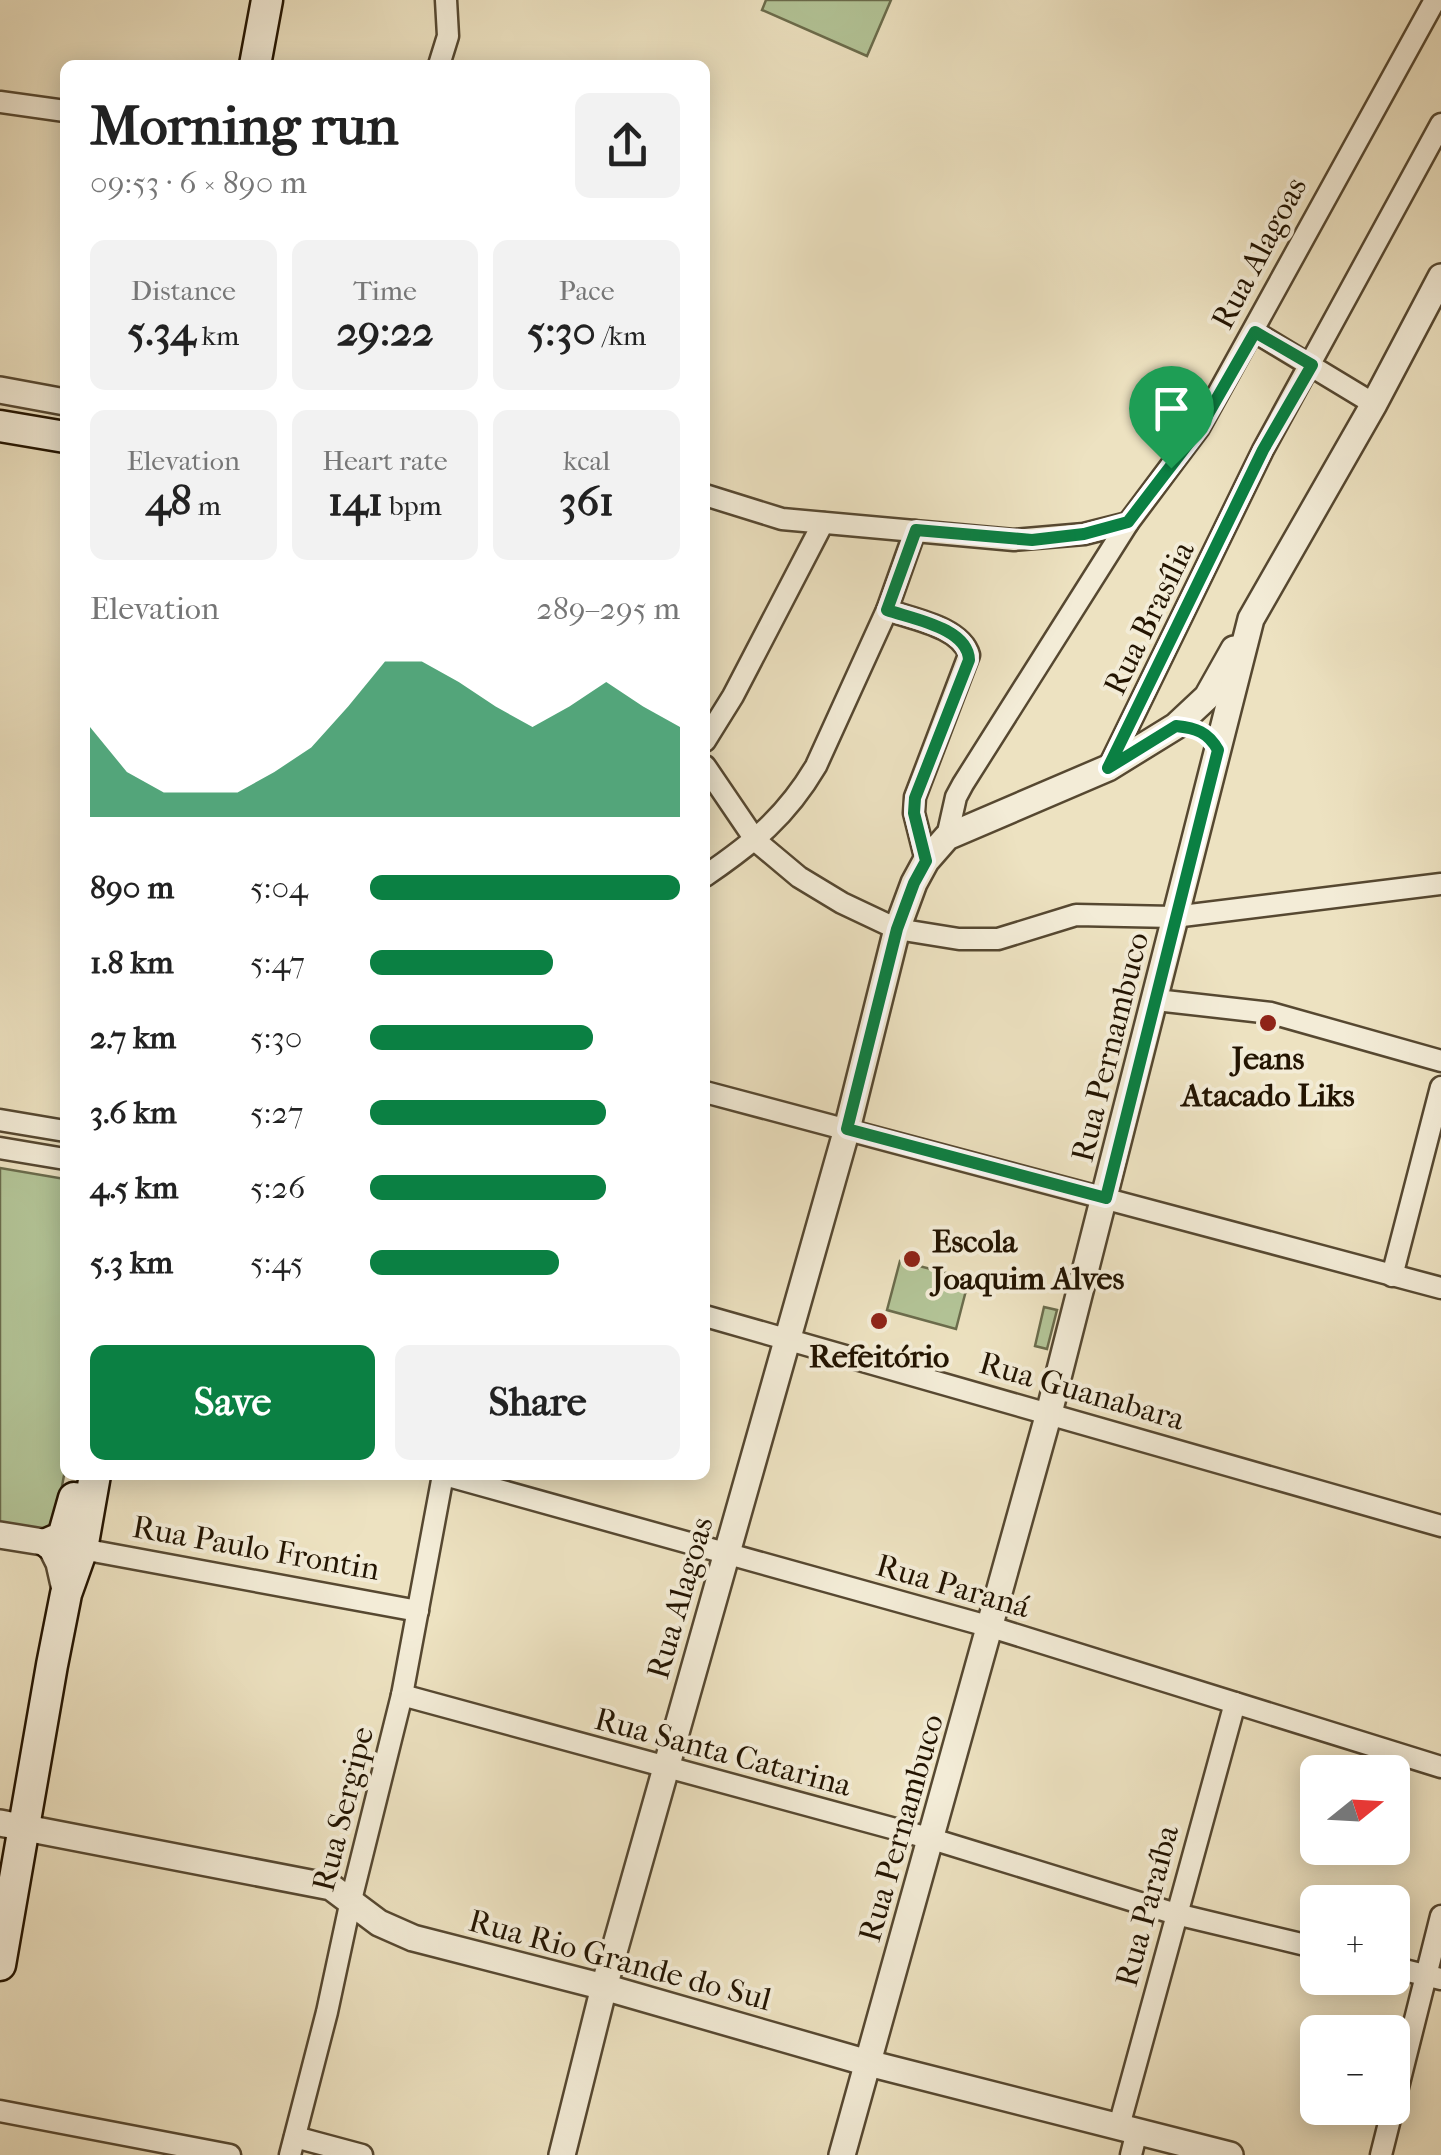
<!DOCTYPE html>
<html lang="en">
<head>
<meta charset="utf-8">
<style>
  :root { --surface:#fff; --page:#f2f2f2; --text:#222; --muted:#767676; --accent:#0b8043 }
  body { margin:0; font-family:"IM FELL French Canon",serif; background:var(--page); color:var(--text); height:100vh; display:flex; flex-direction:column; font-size:38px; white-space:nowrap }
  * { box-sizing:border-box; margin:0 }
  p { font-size:32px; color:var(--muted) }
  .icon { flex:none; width:55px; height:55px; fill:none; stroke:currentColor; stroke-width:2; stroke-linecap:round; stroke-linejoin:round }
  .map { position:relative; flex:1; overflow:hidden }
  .side { position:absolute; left:60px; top:60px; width:650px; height:1420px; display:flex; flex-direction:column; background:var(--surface); border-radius:15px; box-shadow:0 5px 25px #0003 }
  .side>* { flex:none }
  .needle { width:65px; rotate:72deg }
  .fabs { position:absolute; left:1300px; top:1755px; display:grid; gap:20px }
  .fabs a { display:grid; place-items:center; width:110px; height:110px; border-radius:15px; background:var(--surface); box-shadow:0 5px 25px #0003; font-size:50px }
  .pin { position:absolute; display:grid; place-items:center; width:85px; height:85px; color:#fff; margin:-102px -42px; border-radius:50% 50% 50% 0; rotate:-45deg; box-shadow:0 0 10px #0007 }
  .pin .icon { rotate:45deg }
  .round { display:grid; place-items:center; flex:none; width:105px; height:105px; border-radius:15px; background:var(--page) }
  .head { display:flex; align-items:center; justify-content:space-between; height:170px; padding:0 30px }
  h1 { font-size:55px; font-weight:700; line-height:75px }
  .figures { display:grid; grid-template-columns:repeat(3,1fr); gap:15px; height:170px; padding:10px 30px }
  .figures div { display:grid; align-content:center; border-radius:15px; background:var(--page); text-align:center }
  .figures b { font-size:42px; font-weight:700 }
  .figures small { font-size:28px; font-weight:400 }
  .figures p { font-size:28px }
  .chart { height:280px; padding:20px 30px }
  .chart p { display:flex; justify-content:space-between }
  .chart svg { width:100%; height:180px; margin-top:10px; fill:var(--accent); opacity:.7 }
  .primary-button { display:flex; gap:20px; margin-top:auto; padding:20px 30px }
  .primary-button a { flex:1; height:115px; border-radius:15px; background:var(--accent); color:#fff; font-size:40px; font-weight:700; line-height:115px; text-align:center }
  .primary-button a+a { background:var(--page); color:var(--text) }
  ul { padding:0 30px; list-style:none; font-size:32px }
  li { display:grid; grid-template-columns:160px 120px 1fr; align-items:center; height:75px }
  li i { height:25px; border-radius:12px; background:var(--accent) }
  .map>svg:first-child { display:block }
  .green { fill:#b3c497; stroke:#6b6c4c; stroke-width:2.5 }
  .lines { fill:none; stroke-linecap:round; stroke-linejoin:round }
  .minor-casing { stroke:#564831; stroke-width:25 }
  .tertiary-casing { stroke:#564831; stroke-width:30 }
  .secondary-casing { stroke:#231401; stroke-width:35 }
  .minor { stroke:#f3ecd7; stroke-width:20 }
  .tertiary { stroke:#f3ecd7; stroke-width:25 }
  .secondary { stroke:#f3ecd7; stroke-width:30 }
  .route-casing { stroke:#fff; stroke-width:20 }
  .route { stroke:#0b8043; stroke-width:12 }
  .poi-dot { fill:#8f2418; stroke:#f3ecd7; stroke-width:4 }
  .labels { text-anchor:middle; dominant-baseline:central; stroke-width:8; stroke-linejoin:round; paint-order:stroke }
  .street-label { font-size:32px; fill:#231401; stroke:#f3ecd7 }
  .poi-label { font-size:32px; font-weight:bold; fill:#231401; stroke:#f3ecd7 }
</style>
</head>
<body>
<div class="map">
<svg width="1441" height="2155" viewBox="0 0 1441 2155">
  <rect width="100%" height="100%" fill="#ede2c1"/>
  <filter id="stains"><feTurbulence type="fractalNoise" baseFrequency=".002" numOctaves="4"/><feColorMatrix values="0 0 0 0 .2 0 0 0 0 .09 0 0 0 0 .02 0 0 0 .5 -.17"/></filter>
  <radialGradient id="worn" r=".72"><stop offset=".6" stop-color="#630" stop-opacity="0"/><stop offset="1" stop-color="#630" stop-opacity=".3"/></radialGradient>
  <!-- green -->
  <g class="green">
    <path d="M 766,0 L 891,0 L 867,56 L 762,10 Z"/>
    <path d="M 0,1168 L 65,1179 L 65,1470 L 55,1524 L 46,1530 L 0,1522 Z"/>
    <path d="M 900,1261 L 969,1279 L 956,1329 L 887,1310 Z"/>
    <path d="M 1044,1307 L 1057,1310 L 1047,1349 L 1035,1346 Z"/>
  </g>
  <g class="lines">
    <!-- minor casing -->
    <g class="minor-casing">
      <g id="minor">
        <path d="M 439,65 L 448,36 L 446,0"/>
        <path d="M 0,102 L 65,111"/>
        <path d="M 1255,332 L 1374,404"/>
        <path d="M 705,495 L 782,519 L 1014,540 L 1084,534 L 1128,523"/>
        <path d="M 887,610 C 912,619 961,627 969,655 L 915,797 L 914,813 L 926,861"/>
        <path d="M 705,741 L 733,696 L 823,523"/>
        <path d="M 705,766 L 756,841 L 799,877 L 842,903 L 897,929 L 959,939 L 998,939 L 1076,915 L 1174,917 L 1441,884"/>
        <path d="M 1108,768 L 1263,450 L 1441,124"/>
        <path d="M 947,837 L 956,797 L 963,784 L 1128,523 L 1199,428 L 1435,0"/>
        <path d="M 705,876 C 753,843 786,817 816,766 L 887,610 L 915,531"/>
        <path d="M 1156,1000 L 1271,1013 L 1441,1061"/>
        <path d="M 705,1092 L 1441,1288"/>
        <path d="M 0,1120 L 65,1131"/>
        <path d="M 0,1148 L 65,1159"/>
        <path d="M 1392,1276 L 1441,1087"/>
        <path d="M 705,1316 L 1441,1526"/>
        <path d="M 445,1475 L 991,1627 L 1441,1767"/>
        <path d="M 82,1549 L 418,1611"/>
        <path d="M 402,1695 L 932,1839 L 1176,1914 L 1318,1948"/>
        <path d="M 1392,1967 L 1441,1979"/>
        <path d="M 0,2111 L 230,2155"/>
        <path d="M 1119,2126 L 1235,1703"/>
        <path d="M 295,2137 L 362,2155"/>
        <path d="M 290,2155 L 327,2012 L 351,1900 L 402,1695 L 443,1475"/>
        <path d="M 1131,2155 L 1137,2131"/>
        <path d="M 1381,2155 L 1441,1916"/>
      </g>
    </g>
    <!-- tertiary casing -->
    <g class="tertiary-casing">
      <g id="tertiary">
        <path d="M 0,390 L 65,402"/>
        <path d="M 0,1535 L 49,1543 L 59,1563 L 66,1594"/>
        <path d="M 0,1823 L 331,1887 L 379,1923 L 413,1938 L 604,1987 L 868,2063 L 1230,2155"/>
        <path d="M 562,2155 L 604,1987 L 847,1129 L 897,929 L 914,883 L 926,861 L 947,837 L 1108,768 L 1176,726 L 1207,697 L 1234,649"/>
        <path d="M 842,2155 L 1049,1413 L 1251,619 L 1374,404 L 1441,277"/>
      </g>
    </g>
    <!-- secondary casing -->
    <g class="secondary-casing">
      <g id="secondary">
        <path d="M 255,65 L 267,0"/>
        <path d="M 0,426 L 65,437"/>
        <path d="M 49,1543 L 63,1537 L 74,1498"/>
        <path d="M 0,1965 L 52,1665 L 66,1594 L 82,1549 L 95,1475"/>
      </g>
    </g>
    <!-- minor -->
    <use href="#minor" class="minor"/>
    <!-- tertiary -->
    <use href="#tertiary" class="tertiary"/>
    <!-- secondary -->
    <use href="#secondary" class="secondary"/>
  </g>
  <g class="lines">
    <!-- route casing -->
    <g class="route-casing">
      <path id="route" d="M 1255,332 L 1312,365 L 1263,450 L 1108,768 L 1176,726 C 1196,728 1208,732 1218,750 L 1106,1198 L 847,1129 L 897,929 L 914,883 L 926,861 L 914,813 L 915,798 L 969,660 C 968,628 913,619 887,610 L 916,530 L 1032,540 L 1084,534 L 1128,522 L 1200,428 Z"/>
    </g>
    <!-- route -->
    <use href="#route" class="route"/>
  </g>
  <!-- markers -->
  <g class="poi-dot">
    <circle cx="1268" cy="1023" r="10"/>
    <circle cx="912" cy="1259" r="10"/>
    <circle cx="879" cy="1321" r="10"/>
  </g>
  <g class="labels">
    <!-- street labels -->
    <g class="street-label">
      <text transform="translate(1259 253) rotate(-62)">Rua Alagoas</text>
      <text transform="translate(1149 618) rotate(-64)">Rua Brasília</text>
      <text transform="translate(1110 1047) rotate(-76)">Rua Pernambuco</text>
      <text transform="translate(1082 1391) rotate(16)">Rua Guanabara</text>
      <text transform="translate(256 1548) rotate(10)">Rua Paulo Frontin</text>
      <text transform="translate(953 1586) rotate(16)">Rua Paraná</text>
      <text transform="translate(680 1598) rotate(-74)">Rua Alagoas</text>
      <text transform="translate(723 1752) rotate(15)">Rua Santa Catarina</text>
      <text transform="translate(343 1809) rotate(-76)">Rua Sergipe</text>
      <text transform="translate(901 1828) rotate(-74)">Rua Pernambuco</text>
      <text transform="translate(1147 1906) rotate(-75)">Rua Paraíba</text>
      <text transform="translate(620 1960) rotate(15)">Rua Rio Grande do Sul</text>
    </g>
    <!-- poi labels -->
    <g class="poi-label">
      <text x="1268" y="1058">Jeans<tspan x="1268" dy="37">Atacado Liks</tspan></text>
      <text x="932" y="1241" text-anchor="start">Escola<tspan x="932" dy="37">Joaquim Alves</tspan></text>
      <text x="879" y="1356">Refeitório</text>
    </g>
  </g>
  <rect width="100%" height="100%" filter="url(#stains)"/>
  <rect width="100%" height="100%" fill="url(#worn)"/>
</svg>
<div class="fabs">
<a><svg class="needle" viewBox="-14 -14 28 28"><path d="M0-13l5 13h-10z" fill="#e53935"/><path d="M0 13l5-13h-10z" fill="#767676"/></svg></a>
<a>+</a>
<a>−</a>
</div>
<div class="pin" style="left:1171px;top:468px;background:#1e9e55"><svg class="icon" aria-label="arrive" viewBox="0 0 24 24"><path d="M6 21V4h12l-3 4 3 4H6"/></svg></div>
<section class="side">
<div class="head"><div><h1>Morning run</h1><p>09:53 · 6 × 890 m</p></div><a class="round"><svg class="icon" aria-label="share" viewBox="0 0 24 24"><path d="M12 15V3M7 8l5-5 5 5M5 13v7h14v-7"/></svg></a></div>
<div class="figures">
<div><p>Distance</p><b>5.34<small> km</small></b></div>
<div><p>Time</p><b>29:22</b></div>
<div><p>Pace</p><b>5:30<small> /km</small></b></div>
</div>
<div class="figures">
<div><p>Elevation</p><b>48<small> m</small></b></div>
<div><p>Heart rate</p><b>141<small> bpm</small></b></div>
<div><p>kcal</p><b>361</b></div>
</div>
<div class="chart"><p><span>Elevation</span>289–295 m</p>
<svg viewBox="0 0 160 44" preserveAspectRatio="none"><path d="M0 44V22L10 33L20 38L30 38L40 38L50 33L60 27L70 17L80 6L90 6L100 11L110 17L120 22L130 17L140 11L150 17L160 22V44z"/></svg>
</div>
<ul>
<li><b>890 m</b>5:04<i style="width:100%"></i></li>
<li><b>1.8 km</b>5:47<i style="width:59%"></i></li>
<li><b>2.7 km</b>5:30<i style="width:72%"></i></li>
<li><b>3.6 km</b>5:27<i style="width:76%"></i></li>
<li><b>4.5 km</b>5:26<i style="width:76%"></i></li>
<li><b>5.3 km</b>5:45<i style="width:61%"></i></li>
</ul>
<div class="primary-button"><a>Save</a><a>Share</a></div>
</section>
</div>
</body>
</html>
